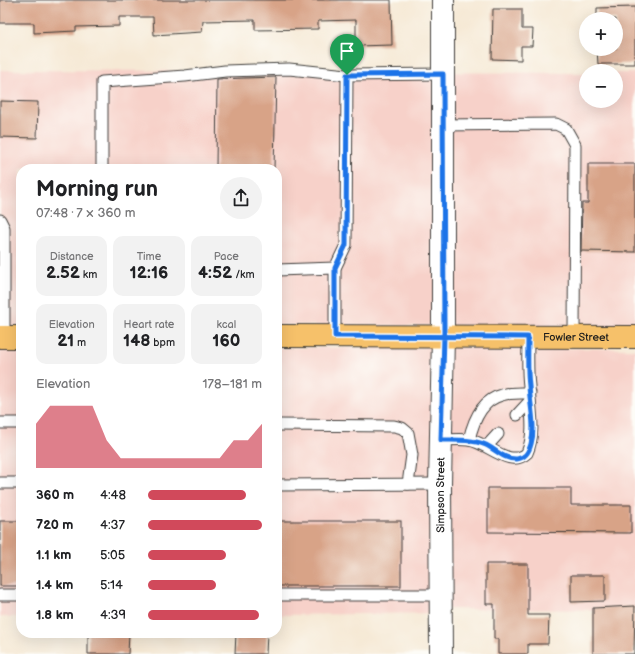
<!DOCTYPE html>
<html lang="en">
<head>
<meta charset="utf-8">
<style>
  :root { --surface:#fff; --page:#f2f2f2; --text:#202124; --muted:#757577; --accent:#d1495b }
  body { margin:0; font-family:"Balsamiq Sans",sans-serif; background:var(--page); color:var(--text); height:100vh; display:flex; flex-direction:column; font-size:15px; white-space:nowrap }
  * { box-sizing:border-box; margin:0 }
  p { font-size:13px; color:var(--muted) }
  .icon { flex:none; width:22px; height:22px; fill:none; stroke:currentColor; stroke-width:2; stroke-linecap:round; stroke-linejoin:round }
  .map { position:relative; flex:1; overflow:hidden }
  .drawer { position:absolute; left:16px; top:164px; width:266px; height:474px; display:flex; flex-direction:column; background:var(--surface); border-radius:16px; box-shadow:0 4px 16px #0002 }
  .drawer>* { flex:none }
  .buttons { position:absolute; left:579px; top:12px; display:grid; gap:8px }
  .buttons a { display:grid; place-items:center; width:44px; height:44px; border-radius:50%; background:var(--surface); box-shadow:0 4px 16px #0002; font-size:20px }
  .pin { position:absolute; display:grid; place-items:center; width:34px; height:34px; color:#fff; margin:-41px -17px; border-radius:50% 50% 50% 0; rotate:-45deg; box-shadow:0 0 4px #0007 }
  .pin .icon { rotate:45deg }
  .round { display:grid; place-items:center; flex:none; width:42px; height:42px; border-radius:21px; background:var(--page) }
  .head { display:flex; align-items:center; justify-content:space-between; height:68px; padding:0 20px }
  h1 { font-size:22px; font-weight:800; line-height:30px }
  .figures { display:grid; grid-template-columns:repeat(3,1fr); gap:6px; height:68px; padding:4px 20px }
  .figures div { display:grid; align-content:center; border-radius:10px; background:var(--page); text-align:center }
  .figures b { font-size:17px; font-weight:800 }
  .figures small { font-size:11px; font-weight:400 }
  .figures p { font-size:11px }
  .chart { height:112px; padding:8px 20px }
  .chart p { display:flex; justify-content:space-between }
  .chart svg { width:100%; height:72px; margin-top:4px; fill:var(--accent); opacity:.7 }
  ul { padding:0 20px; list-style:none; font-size:13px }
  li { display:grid; grid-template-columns:64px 48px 1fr; align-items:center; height:30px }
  li i { height:10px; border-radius:5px; background:var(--accent) }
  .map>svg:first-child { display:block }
  .built { fill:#f7d1c9 }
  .building { fill:#d8a387 }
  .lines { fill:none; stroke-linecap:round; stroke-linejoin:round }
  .service-casing { stroke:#3d3b38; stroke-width:13 }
  .minor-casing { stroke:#3d3b38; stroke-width:24 }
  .primary-casing { stroke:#3d3b38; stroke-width:24 }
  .service { stroke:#fff; stroke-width:11 }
  .minor { stroke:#fff; stroke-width:22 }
  .primary { stroke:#f6c16b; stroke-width:22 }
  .route-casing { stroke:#fff; stroke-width:8 }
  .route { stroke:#1a73e8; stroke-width:5 }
  .labels { text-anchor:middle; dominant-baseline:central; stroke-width:4; stroke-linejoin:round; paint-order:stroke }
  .street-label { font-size:11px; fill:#1c1c1c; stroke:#fdfcf7 }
</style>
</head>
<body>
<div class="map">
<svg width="635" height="654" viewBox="0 0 635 654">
  <rect width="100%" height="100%" fill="#fdfcf7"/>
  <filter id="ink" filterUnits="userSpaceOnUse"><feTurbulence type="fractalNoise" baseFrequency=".025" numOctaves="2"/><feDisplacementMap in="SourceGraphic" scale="8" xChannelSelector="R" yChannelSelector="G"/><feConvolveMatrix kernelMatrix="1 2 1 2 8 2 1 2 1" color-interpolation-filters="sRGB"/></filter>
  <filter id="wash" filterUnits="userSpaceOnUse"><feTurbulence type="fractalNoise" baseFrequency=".012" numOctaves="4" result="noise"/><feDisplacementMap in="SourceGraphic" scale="16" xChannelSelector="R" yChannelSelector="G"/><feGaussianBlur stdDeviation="0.9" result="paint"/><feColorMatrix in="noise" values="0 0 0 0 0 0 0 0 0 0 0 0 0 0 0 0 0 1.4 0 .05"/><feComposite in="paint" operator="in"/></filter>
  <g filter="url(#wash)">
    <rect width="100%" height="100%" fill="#f6e9d5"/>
    <!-- built -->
    <g class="built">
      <path d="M 0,70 L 586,73 L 586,101 L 616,101 L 616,73 L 635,73 L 635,327 L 277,325 L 277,169 L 21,169 L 21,326 L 0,326 Z"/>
      <path d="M 451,347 L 635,349 L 635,610 L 443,609 L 443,613 L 277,615 L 277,348 Z"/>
      <rect x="0" y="348" width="21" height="269"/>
    </g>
    <g id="blocks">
      <!-- building -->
      <g class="building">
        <path d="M 0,0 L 391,0 L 392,45 L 356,46 L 356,20 L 318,21 L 318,29 L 255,30 L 255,20 L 203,21 L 202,32 L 154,35 L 153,17 L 119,17 L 119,26 L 76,27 L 76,31 L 34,33 L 34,23 L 0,23 Z"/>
        <path d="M 635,7 L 635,64 L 598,64 L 597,49 L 616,49 L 616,19 L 597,19 L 597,8 Z"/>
        <path d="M 493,9 L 522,9 L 522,29 L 533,29 L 532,46 L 521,46 L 521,60 L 492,59 Z"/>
        <path d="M 276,77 L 274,169 L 216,169 L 217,79 Z"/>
        <path d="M 0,101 L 38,102 L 37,138 L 0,137 Z"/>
        <path d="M 588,164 L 635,164 L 635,252 L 581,251 L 582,203 L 588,203 Z"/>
        <path d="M 488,488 L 571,488 L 571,505 L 631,505 L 631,533 L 488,532 Z"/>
        <rect x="0" y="521" width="21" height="65"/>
        <rect x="277" y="521" width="124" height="65"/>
        <path d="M 486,564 L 528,564 L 528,615 L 549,615 L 548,644 L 528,644 L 528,654 L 498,654 L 498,639 L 494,639 L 494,604 L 486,604 Z"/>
        <path d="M 571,575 L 605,575 L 605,601 L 571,602 Z"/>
        <path d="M 635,606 L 634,654 L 593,654 L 593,608 Z"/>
        <path d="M 88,633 L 129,633 L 128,654 L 88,654 Z"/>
        <path d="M 236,633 L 267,633 L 266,654 L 235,654 Z"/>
      </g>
    </g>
  </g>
  <g filter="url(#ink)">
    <use href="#blocks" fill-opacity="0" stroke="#3d3b38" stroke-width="1"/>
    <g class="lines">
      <!-- service casing -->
      <g class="service-casing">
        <g id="service">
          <path d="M 443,125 L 556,124 L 566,129 L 575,145 L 574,337"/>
          <path d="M 102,169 L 102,82 L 185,76 L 225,71 L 289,69 L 347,75"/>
          <path d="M 0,220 L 4,228 L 4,337"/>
          <path d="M 277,270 L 335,268"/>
          <path d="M 335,336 L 335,268 L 346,245 L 347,75 L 443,74"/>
          <path d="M 517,415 L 530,401"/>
          <path d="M 0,423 L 21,423"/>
          <path d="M 277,425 L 394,426 L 402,428 L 408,433 L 412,455 L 408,484"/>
          <path d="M 441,440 C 450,440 460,439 469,440 C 489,443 509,469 527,453 C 536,432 530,408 529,386 C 527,370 528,353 528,337"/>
          <path d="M 469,440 C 473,422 481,400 502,395 C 510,392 521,393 530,393"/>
          <path d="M 487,446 L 498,434"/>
          <path d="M 0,483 L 21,483"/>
          <path d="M 277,485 L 440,484"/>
          <path d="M 0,595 L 21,595"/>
          <path d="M 277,595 L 441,595"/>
        </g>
      </g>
      <!-- minor casing -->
      <g class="minor-casing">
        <g id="minor">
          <path id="s1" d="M 441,654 L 440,484 L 443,336 L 443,0"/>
        </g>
      </g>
      <!-- primary casing -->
      <g class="primary-casing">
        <g id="primary">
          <path id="s2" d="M 277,336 L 635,337"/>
          <path d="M 0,337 L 21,337"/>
        </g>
      </g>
      <!-- service -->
      <use href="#service" class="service"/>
      <!-- minor -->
      <use href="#minor" class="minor"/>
      <!-- primary -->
      <use href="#primary" class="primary"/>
    </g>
  </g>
  <g class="lines" filter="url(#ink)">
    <!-- route casing -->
    <g class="route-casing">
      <path id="route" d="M 347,75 L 443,74 L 444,336 L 441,440 C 456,440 472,439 486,445 C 496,450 505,460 517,459 C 525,458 529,452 531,444 C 536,427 530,404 529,386 C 527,370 528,353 528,337 L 335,336 L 335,268 L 346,245 L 347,75"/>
    </g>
    <!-- route -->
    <use href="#route" class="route"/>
  </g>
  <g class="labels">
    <!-- street labels -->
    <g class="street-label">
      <text stroke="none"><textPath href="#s2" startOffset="299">Fowler Street</textPath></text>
      <text stroke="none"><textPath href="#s1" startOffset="159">Simpson Street</textPath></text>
    </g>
  </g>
</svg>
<div class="buttons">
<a>+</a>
<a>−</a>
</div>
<div class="pin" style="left:347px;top:75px;background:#1e9e55"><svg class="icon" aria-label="arrive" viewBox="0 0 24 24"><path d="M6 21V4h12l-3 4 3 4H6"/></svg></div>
<section class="drawer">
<div class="head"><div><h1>Morning run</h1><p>07:48 · 7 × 360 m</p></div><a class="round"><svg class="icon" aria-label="share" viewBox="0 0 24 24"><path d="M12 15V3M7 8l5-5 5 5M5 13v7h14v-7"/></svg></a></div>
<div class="figures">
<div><p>Distance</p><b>2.52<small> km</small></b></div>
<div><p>Time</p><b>12:16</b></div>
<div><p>Pace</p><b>4:52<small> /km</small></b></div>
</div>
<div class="figures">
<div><p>Elevation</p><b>21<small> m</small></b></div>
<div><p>Heart rate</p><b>148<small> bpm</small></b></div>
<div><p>kcal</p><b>160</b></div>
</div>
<div class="chart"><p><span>Elevation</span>178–181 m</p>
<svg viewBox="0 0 160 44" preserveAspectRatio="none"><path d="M0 44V17L10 6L20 6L30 6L40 6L50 27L60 38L70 38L80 38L90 38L100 38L110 38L120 38L130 38L140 27L150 27L160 17V44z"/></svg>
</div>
<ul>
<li><b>360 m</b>4:48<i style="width:86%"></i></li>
<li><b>720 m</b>4:37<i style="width:100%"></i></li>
<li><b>1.1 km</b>5:05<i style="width:68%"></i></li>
<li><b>1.4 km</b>5:14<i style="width:60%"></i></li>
<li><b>1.8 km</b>4:39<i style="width:97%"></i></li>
</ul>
</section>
</div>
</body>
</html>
